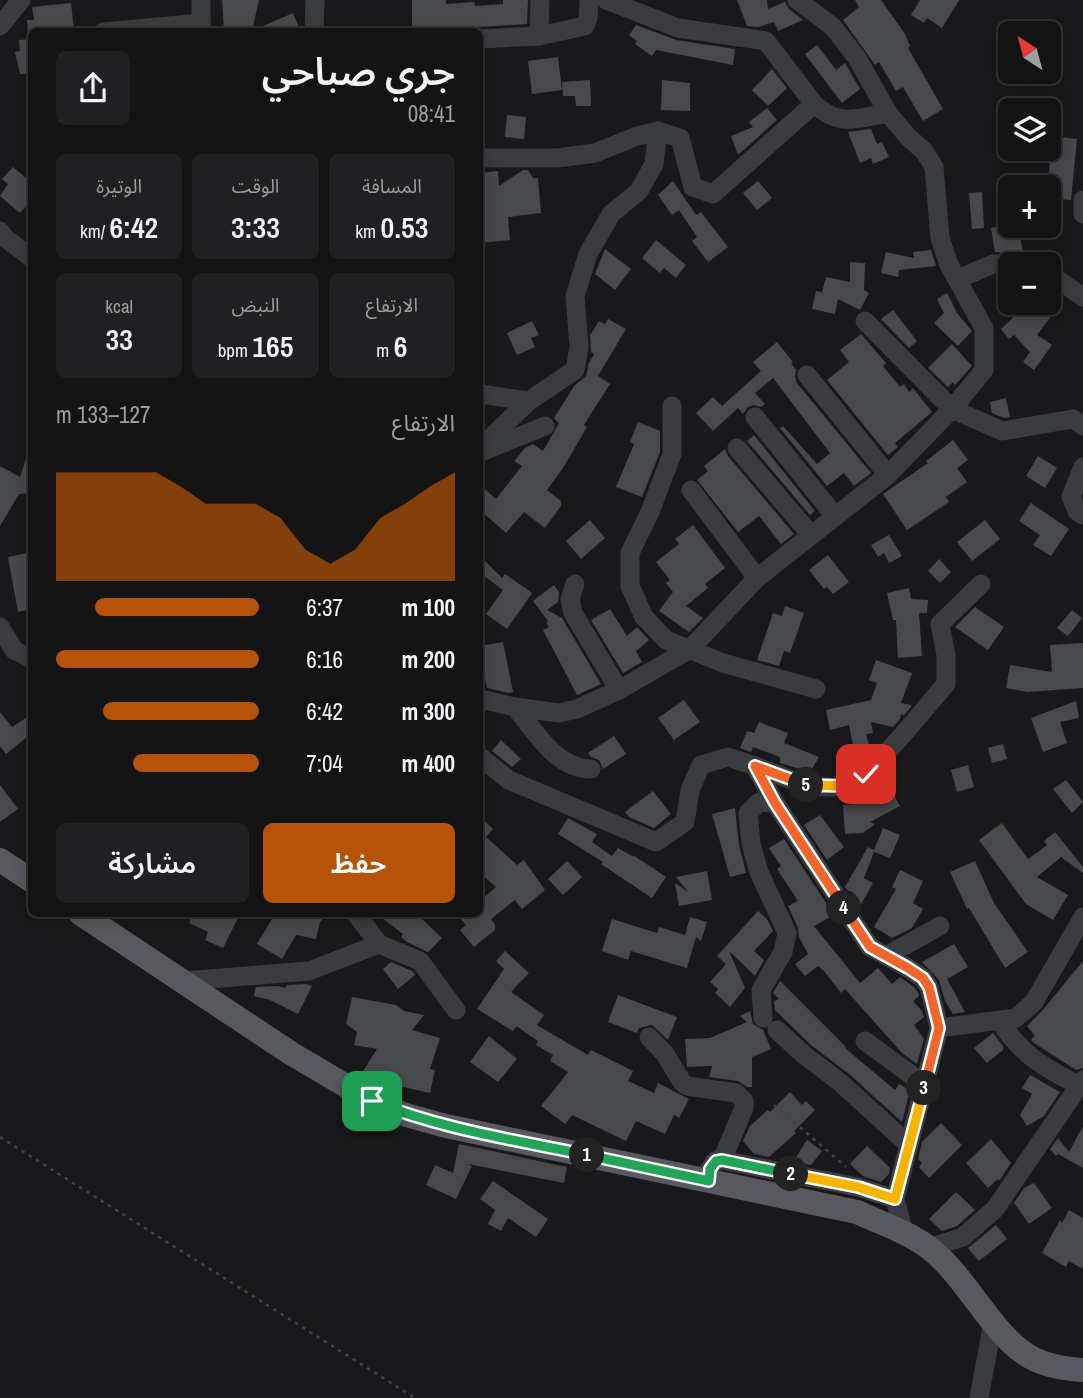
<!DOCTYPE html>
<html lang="ar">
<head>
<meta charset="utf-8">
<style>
  :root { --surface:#131314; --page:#202022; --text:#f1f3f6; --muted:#9d9ea0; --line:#323234; --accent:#b45309 }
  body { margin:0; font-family:"Archivo Narrow","Noto Sans Arabic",sans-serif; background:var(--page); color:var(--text); direction:rtl; height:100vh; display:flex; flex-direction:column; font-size:26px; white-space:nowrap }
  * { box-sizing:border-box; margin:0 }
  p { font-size:23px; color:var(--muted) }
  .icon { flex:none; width:38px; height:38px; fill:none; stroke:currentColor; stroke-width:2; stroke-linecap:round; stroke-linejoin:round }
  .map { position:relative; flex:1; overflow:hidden; direction:ltr }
  .details { position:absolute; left:28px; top:28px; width:455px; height:889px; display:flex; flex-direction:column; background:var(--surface); border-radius:10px; box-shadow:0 4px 18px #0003,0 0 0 2px var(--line); direction:rtl }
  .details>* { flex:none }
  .needle { width:46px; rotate:324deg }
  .buttons { position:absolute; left:998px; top:21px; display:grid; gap:14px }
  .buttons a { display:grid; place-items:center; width:63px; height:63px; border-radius:10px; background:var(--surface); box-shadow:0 4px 18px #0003,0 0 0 2px var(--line); font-size:35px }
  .pin { position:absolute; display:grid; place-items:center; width:60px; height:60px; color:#fff; margin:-30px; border-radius:14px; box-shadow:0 4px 10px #0006 }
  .km { position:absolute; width:35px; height:35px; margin:-18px; border-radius:50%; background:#222; color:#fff; font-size:19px; line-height:35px; text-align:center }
  .round { display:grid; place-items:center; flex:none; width:74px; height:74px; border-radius:10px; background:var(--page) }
  .overview { display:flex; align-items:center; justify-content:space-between; height:119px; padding:0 28px }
  h1 { font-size:38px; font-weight:600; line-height:52px }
  .metrics { display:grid; grid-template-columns:repeat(3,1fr); gap:10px; height:119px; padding:7px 28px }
  .metrics div { display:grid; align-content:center; border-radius:10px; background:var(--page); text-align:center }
  .metrics b { font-size:30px; font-weight:600 }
  .metrics small { font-size:19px; font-weight:400 }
  .metrics p { font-size:19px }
  .chart { height:196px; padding:14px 28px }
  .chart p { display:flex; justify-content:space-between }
  .chart svg { width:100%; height:126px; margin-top:7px; fill:var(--accent); opacity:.7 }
  .primary-button { display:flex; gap:14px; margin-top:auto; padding:14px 28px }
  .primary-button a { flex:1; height:80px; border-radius:10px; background:var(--accent); color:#fff; font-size:28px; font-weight:600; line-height:80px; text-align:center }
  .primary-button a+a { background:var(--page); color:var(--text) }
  ul { padding:0 28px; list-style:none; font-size:23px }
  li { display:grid; grid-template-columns:112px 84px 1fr; align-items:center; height:52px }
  li i { height:18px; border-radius:9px; background:var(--accent) }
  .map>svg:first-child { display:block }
  .building { fill:#48494d }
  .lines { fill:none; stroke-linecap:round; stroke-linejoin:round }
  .path { stroke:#404346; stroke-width:2.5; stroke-dasharray:3.5 5; stroke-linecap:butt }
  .minor { stroke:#3a3c3f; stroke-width:19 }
  .major { stroke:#57595e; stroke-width:24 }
  .split-1-casing { stroke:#fff; stroke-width:14 }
  .split-2-casing { stroke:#fff; stroke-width:14 }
  .split-3-casing { stroke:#fff; stroke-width:14 }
  .split-4-casing { stroke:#fff; stroke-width:14 }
  .split-5-casing { stroke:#fff; stroke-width:14 }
  .split-6-casing { stroke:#fff; stroke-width:14 }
  .split-1 { stroke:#22a559; stroke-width:9 }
  .split-2 { stroke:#22a559; stroke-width:9 }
  .split-3 { stroke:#f5b400; stroke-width:9 }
  .split-4 { stroke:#f0652b; stroke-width:9 }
  .split-5 { stroke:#f0652b; stroke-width:9 }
  .split-6 { stroke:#f5b400; stroke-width:9 }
</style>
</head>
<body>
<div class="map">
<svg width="1083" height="1398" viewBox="0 0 1083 1398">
  <rect width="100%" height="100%" fill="#19191b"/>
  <!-- building -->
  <g class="building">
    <path d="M 222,0 L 259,0 L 252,31 L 293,13 L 301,32 L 224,32 Z"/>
    <path d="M 412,0 L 446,0 L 446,4 L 474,2 L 475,6 L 503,4 L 503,0 L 528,0 L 527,24 L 479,27 L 471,32 L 412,32 Z"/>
    <path d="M 737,0 L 767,0 L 768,9 L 785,2 L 789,9 L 803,20 L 778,31 L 774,22 L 758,27 L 747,26 Z"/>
    <path d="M 855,0 L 881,0 L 905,34 L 910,46 L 908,48 L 943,109 L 923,121 L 903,87 L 896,91 L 879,62 L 875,65 L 843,20 L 859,7 Z"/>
    <path d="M 920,0 L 959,0 L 942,28 L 927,18 L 924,23 L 911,15 Z"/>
    <path d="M 71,3 L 74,30 L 28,32 L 27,20 L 34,20 L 32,7 Z"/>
    <path d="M 636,25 L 676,40 L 735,49 L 733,65 L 656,50 L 652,56 L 635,44 L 637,41 L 629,35 Z"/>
    <path d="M 32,39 L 32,74 L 20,74 L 15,52 L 20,51 L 19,40 Z"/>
    <path d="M 817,45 L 836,70 L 845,63 L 860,89 L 842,103 L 805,54 Z"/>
    <path d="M 558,57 L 562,90 L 532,94 L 528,61 Z"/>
    <path d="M 772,69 L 787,88 L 768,106 L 752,90 Z"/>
    <path d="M 590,80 L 591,106 L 576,106 L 575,96 L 563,96 L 562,82 Z"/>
    <path d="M 662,80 L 690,83 L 690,111 L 661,110 Z"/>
    <path d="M 767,108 L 777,120 L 738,155 L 731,136 L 753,127 L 749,122 Z"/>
    <path d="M 507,115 L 526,117 L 524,139 L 505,137 Z"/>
    <path d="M 871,129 L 877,144 L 882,142 L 889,157 L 873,164 L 871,158 L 860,163 L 848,132 Z"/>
    <path d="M 1053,136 L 1077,139 L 1071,200 L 1048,198 L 1047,187 Z"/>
    <path d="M 13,167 L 32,183 L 32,200 L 20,213 L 0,196 L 8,184 L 2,179 Z"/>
    <path d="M 523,170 L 528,170 L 533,178 L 538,178 L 541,213 L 508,217 L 510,240 L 480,243 L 480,173 L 498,171 L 499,186 Z"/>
    <path d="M 673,181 L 696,215 L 701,212 L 728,247 L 708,262 L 692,241 L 697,237 L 679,210 L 672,215 L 658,195 Z"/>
    <path d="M 758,181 L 772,198 L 757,210 L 743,193 Z"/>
    <path d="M 982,192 L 984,228 L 972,229 L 969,193 Z"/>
    <path d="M 1004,226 L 1018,226 L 1023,252 L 995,252 L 991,228 Z"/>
    <path d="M 656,240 L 686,265 L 676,278 L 664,268 L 660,273 L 642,258 Z"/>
    <path d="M 605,249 L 631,269 L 615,290 L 595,274 Z"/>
    <path d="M 931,250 L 936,266 L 899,270 L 898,277 L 881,273 L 886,252 L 914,258 L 913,252 Z"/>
    <path d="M 850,262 L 865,263 L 864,290 L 869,293 L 860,310 L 838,299 L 835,314 L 812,309 L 816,291 L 822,292 L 826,277 L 850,282 Z"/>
    <path d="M 947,293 L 957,313 L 972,331 L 958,346 L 934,323 L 944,313 L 937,299 Z"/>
    <path d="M 1004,303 L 1061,303 L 1037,335 L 1052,345 L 1034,370 L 1023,362 L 1030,352 L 1014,335 L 1009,339 L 1001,329 L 1018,313 Z"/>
    <path d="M 893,310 L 917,341 L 909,348 L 881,319 Z"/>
    <path d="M 608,319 L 626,329 L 598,376 L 610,384 L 584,425 L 587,427 L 563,468 L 547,490 L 561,501 L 561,506 L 545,528 L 524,512 L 506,533 L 480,510 L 480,485 L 496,499 L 522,466 L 514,461 L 525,448 L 533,444 L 543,451 L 559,423 L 554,418 L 574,386 L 586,376 L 589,363 L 594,354 L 591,352 L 590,335 L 599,321 L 605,324 Z"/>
    <path d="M 532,321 L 539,335 L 531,338 L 535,347 L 517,355 L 507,333 Z"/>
    <path d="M 861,334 L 886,363 L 883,366 L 900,387 L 904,384 L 909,392 L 913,388 L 932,412 L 895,443 L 898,447 L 888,455 L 827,380 L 849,362 L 840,350 Z"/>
    <path d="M 777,342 L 793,362 L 791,363 L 796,370 L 795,376 L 797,383 L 871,473 L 854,486 L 844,473 L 827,486 L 780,428 L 783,426 L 817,464 L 830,453 L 773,378 L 755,393 L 765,404 L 761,407 L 754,405 L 748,407 L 743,414 L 738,408 L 713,431 L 696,413 L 713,397 L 722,406 L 761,371 L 753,362 Z"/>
    <path d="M 952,344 L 972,366 L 955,385 L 953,382 L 948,387 L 928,368 Z"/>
    <path d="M 1006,398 L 1010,417 L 1004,418 L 992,413 L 990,402 Z"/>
    <path d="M 638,422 L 660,431 L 660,452 L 642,497 L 616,487 L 634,444 L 630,442 Z"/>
    <path d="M 754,435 L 815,511 L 810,515 L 747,441 Z"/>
    <path d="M 953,440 L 968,460 L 957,468 L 967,482 L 946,497 L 949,502 L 907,530 L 883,494 L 928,463 L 926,461 Z"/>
    <path d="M 29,449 L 32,449 L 32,493 L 19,494 L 0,526 L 0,466 L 20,477 Z"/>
    <path d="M 725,449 L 728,456 L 794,534 L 781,544 L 759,516 L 738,532 L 697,480 L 708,471 L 704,466 Z"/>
    <path d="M 1038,456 L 1057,468 L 1045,488 L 1026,476 Z"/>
    <path d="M 1031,503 L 1069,529 L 1051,556 L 1033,545 L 1040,535 L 1019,521 Z"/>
    <path d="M 590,520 L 605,538 L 581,559 L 566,541 Z"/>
    <path d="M 985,520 L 1000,539 L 972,561 L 957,542 Z"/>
    <path d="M 693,525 L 725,568 L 705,584 L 708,588 L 686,606 L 703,618 L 689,632 L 659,611 L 673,592 L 666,583 L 670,580 L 656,562 L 679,544 L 675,539 Z"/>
    <path d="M 889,535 L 902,556 L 889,563 L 884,553 L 878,557 L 871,545 Z"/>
    <path d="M 32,552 L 32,609 L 18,612 L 8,557 Z"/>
    <path d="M 828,555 L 849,582 L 833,594 L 827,587 L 824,589 L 809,570 Z"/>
    <path d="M 480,556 L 502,578 L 505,574 L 532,593 L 507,629 L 486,614 L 503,590 L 480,573 Z"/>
    <path d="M 939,559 L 951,572 L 940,583 L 928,571 Z"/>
    <path d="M 554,585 L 559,592 L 558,602 L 547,610 L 562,618 L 601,684 L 577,695 L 543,630 L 549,627 L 546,622 L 548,621 L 533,601 Z"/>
    <path d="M 909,588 L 911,599 L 928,600 L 927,613 L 919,613 L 922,656 L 898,658 L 896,620 L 893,620 L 887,593 Z"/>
    <path d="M 785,606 L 804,613 L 790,653 L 784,651 L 779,666 L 757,660 L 773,613 L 782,616 Z"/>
    <path d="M 975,607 L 1004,627 L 988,650 L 955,627 Z"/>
    <path d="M 610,609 L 627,636 L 637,627 L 649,640 L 636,651 L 642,662 L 623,673 L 591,620 Z"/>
    <path d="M 1072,610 L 1082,618 L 1068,636 L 1057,628 Z"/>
    <path d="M 503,642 L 513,692 L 509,693 L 487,688 L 480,650 L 480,646 Z"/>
    <path d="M 1083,643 L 1083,688 L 1027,692 L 1006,688 L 1010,665 L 1052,672 L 1050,645 Z"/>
    <path d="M 876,660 L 912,673 L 901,703 L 911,705 L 911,707 L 904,715 L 901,714 L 900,719 L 893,727 L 871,722 L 873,733 L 866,734 L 870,749 L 853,767 L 841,763 L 853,745 L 849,725 L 830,730 L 826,710 L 871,700 L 877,683 L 869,680 Z"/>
    <path d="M 684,700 L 700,722 L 674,740 L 658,718 Z"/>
    <path d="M 1076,701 L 1079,718 L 1060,722 L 1067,743 L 1043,752 L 1031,718 Z"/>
    <path d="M 0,712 L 12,727 L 32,714 L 32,733 L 6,754 L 0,746 Z"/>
    <path d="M 759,722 L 788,733 L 784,743 L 819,757 L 810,772 L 780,763 L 780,757 L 753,747 L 751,752 L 740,748 L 747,731 L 754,733 Z"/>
    <path d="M 614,736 L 626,754 L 603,769 L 599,760 L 591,757 L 588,753 Z"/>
    <path d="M 501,740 L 521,759 L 512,767 L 492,751 Z"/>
    <path d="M 1003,744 L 1007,759 L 992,763 L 988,748 Z"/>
    <path d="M 968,765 L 974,787 L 957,792 L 951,770 Z"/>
    <path d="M 1066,780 L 1083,802 L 1072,813 L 1053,789 Z"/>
    <path d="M 888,784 L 900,806 L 870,822 L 875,824 L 863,833 L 845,834 L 843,805 L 869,803 L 865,796 Z"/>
    <path d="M 0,785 L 18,809 L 0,822 Z"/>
    <path d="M 653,791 L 671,814 L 654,828 L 629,817 L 625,812 Z"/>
    <path d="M 735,808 L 739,845 L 746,873 L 730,877 L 712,814 Z"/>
    <path d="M 820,815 L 844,847 L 827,860 L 804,825 Z"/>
    <path d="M 480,817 L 493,829 L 486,837 L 517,865 L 524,860 L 545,890 L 522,909 L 515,900 L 491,919 L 495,925 L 495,930 L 474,947 L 460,930 L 466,925 L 456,914 L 480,914 L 480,901 L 496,887 L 480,873 Z"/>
    <path d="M 568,818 L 597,834 L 592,842 L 612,856 L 618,848 L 634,857 L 633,855 L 666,877 L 652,898 L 601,864 L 603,862 L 558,834 Z"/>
    <path d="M 1002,823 L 1028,859 L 1047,845 L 1044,841 L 1055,832 L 1083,867 L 1083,873 L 1061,857 L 1037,877 L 1068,895 L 1053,920 L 1026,904 L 979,840 Z"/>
    <path d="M 883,828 L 900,835 L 890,858 L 874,852 L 864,878 L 873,883 L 860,906 L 845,887 L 868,847 L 874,850 Z"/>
    <path d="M 784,839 L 834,915 L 814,926 L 860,983 L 878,968 L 892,984 L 900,977 L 914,987 L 918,992 L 919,996 L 913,1001 L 922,1011 L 924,1017 L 914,1025 L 924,1039 L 917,1064 L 902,1053 L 845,989 L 841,993 L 824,971 L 818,966 L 805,976 L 795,964 L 808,954 L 799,937 L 798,928 L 788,906 L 798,901 L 777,869 L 781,866 L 769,848 Z"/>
    <path d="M 567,861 L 582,877 L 563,895 L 548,879 Z"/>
    <path d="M 975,861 L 994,903 L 1028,952 L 1005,968 L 969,908 L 967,909 L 950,872 Z"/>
    <path d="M 900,870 L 923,881 L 913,903 L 923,909 L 912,928 L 892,938 L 874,927 L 896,889 L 892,887 Z"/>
    <path d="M 707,871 L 712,900 L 679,906 L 675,883 L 688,892 L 676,877 Z"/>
    <path d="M 758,911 L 767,919 L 773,931 L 754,951 L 764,960 L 755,976 L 729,951 L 745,988 L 730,1007 L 715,993 L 718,989 L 710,982 L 726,964 L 717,956 Z"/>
    <path d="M 193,914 L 240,914 L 223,948 L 205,940 L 208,932 L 189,923 Z"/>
    <path d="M 275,914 L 326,914 L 320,922 L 316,939 L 296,935 L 282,959 L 257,944 Z"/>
    <path d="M 377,914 L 417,914 L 442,938 L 428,952 L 407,942 L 401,937 L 403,934 Z"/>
    <path d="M 690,917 L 707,922 L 701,941 L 696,937 L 687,968 L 631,951 L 628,960 L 602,951 L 612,919 L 657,933 L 659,927 L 685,935 Z"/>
    <path d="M 954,944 L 968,967 L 947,979 L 965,1012 L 953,1014 L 945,1001 L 939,980 L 922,962 Z"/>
    <path d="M 505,951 L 529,973 L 511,992 L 544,1015 L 537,1025 L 588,1055 L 591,1050 L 633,1071 L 628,1081 L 654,1093 L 658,1083 L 689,1099 L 679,1118 L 674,1115 L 665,1134 L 636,1121 L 626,1141 L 572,1115 L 565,1124 L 541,1106 L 568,1072 L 550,1061 L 553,1055 L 536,1045 L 538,1041 L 516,1026 L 513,1031 L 477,1009 L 504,969 L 496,961 Z"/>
    <path d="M 1083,961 L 1083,1068 L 1076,1070 L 1034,1043 L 1031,1040 L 1035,1036 L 1027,1026 L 1042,1011 Z"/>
    <path d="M 391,962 L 412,971 L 415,975 L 398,989 L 383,969 Z"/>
    <path d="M 780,981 L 846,1047 L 845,1048 L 895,1090 L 899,1084 L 910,1090 L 902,1122 L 849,1074 L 811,1045 L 775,1010 L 774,1001 L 779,999 L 773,993 Z"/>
    <path d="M 306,984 L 312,986 L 298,1014 L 270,1000 L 254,996 L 256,987 L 278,986 L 285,988 L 287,985 Z"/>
    <path d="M 618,995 L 677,1017 L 668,1040 L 652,1025 L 639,1028 L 637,1033 L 608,1022 Z"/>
    <path d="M 352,997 L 396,1005 L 404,1011 L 424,1015 L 412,1030 L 440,1038 L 430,1069 L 435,1070 L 430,1093 L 389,1084 L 385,1090 L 360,1076 L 377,1049 L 354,1045 L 357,1032 L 346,1024 Z"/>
    <path d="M 750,1011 L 753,1024 L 763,1030 L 771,1049 L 752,1057 L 752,1087 L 747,1087 L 738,1081 L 709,1077 L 712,1066 L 687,1067 L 685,1039 L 710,1038 L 747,1022 L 740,1016 Z"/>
    <path d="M 993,1033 L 1003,1046 L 1003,1050 L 987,1063 L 974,1048 Z"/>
    <path d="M 489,1036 L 517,1059 L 498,1082 L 470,1062 Z"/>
    <path d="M 1030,1075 L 1060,1092 L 1044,1116 L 1027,1126 L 1020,1115 L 1032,1094 L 1022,1088 Z"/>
    <path d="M 790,1092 L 802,1105 L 806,1101 L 815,1110 L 794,1131 L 796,1133 L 769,1157 L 754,1154 L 743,1141 L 750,1126 L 768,1110 L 770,1112 Z"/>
    <path d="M 941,1123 L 962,1145 L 929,1178 L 919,1167 L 922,1163 L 918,1159 L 922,1142 Z"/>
    <path d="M 1083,1126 L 1083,1168 L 1058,1154 L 1056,1156 L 1050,1149 L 1058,1138 L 1069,1152 Z"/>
    <path d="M 991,1139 L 1011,1163 L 999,1181 L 998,1179 L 988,1188 L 966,1163 Z"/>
    <path d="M 807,1140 L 822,1151 L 811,1165 L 793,1162 Z"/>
    <path d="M 459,1144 L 567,1167 L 564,1183 L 468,1164 L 472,1166 L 456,1199 L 426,1185 L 435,1165 L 453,1173 Z"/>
    <path d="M 867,1146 L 890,1168 L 889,1174 L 881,1182 L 863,1176 L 850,1164 Z"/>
    <path d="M 493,1181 L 548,1219 L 536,1237 L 508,1218 L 501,1231 L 488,1224 L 495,1210 L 480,1199 Z"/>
    <path d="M 1034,1183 L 1052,1208 L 1029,1224 L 1014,1203 L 1024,1188 Z"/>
    <path d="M 956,1192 L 975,1210 L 957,1226 L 942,1231 L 929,1219 Z"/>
    <path d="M 1069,1210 L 1083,1218 L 1083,1269 L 1069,1261 L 1066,1267 L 1042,1253 L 1060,1220 L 1062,1223 Z"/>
    <path d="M 996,1225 L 1007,1239 L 979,1261 L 968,1248 Z"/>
  </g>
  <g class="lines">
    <!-- path -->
    <g class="path">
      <path d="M 774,1105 L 846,1167"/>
      <path d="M 0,1137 L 415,1398"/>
    </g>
    <!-- minor -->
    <g class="minor">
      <path d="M 606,0 L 678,28 L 766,41 L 814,104 C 841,128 856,118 888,113"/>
      <path d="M 0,26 L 21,0"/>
      <path d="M 103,32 L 201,23"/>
      <path d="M 201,32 L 201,0"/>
      <path d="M 314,32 L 315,0"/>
      <path d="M 539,36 L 540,0"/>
      <path d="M 480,39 L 539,36 L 585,26 L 588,18 L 589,0"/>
      <path d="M 480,158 L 558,158 L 595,153 L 637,136 L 658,131 L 680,138 L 693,187 L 713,194 L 814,104"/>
      <path d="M 1083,200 L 1083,214"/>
      <path d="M 0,231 L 5,238 L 32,258"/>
      <path d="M 1048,273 L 1083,297"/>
      <path d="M 958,279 L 993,264 L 1022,264"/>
      <path d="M 865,321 L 952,409 L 1002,431 L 1073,419 L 1083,426"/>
      <path d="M 807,375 L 888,475"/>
      <path d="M 480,394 L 529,401"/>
      <path d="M 672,406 L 672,454 L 650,512 L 630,553 L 630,586 L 644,617 L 666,640 L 723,663 L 816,689"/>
      <path d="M 755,417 L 835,516"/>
      <path d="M 480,448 L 529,401 L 575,370 L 579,347 L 575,296 L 588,254 L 611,214 L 639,191 L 654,164 L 658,131"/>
      <path d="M 737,448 L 811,535"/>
      <path d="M 481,452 L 545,426"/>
      <path d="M 1083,467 L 1071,497 L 1077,511 L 1083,515"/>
      <path d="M 691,490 L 757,578"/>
      <path d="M 575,584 L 570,599 L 573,613 L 619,690"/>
      <path d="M 0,627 L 14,650 L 32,659"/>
      <path d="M 480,699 L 515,707 L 559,713 L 577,709 L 619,690 L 690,649 L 757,578 L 888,475 L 952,409 L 984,370 L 984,328 L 949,265 L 940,238 L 934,167 L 924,151 L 908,137 L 888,113 L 857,58 L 833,27 L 797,0"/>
      <path d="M 515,707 C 536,732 556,769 591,769"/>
      <path d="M 480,757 L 509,780 L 656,842 L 685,822 L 690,790 L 701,765 L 728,757 L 755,766 L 775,803 L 870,947 L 908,968 L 923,978 L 929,987 L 939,1028 L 895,1199 L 904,1233"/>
      <path d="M 755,766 C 782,776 814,792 844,786 C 869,781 926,706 946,684 L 946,655 L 940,624 L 981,584"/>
      <path d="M 356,914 L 379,944"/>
      <path d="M 886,956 L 940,926"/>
      <path d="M 183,981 L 309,971 L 379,944 L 420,961 L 456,1010"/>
      <path d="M 763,1018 L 761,990 L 783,952 L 787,933 L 759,872 L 751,844 L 748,813 L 759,802 L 775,803"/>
      <path d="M 1000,1021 C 1021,1055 1045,1068 1080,1086"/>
      <path d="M 939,1028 L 1016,1018 L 1034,1002 L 1083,917"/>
      <path d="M 777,1030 L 803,1054 L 841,1083 L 909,1145"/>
      <path d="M 649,1037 L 665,1054 L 682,1082 L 687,1086 L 736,1093 L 744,1101 L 744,1108 L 722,1160"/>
      <path d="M 865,1041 L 925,1085"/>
      <path d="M 709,1181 L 710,1169 L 715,1161 L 722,1160 L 858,1187 L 895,1199"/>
      <path d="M 929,1248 L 963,1237 L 995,1209 L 1083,1080"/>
      <path d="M 979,1398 L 993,1322"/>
    </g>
    <!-- major -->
    <g class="major">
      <path d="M 0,860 L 32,881"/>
      <path d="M 81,914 L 292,1054 L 372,1101 L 406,1115 L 446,1126 L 857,1212 C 881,1223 908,1232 929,1248 C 968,1277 994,1341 1036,1360 C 1051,1367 1067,1369 1083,1370"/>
    </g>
  </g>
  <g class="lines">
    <!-- split-1 casing -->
    <g class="split-1-casing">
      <path id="split-1" d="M 372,1101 C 441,1129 515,1140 587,1155"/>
    </g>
    <!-- split-2 casing -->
    <g class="split-2-casing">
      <path id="split-2" d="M 587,1155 L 709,1181 L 710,1169 L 716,1161 L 722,1160 L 791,1174"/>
    </g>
    <!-- split-3 casing -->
    <g class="split-3-casing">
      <path id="split-3" d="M 791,1174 L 858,1187 L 895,1199 L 924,1088"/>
    </g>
    <!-- split-4 casing -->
    <g class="split-4-casing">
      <path id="split-4" d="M 844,908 L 870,947 L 908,968 L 923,978 L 929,987 L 939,1028 L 924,1088"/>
    </g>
    <!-- split-5 casing -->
    <g class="split-5-casing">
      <path id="split-5" d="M 806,785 L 755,766 L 775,803 L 844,908"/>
    </g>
    <!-- split-6 casing -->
    <g class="split-6-casing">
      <path id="split-6" d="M 806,785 L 845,786 L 866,774"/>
    </g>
    <!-- split-1 -->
    <use href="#split-1" class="split-1"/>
    <!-- split-2 -->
    <use href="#split-2" class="split-2"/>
    <!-- split-3 -->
    <use href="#split-3" class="split-3"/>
    <!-- split-4 -->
    <use href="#split-4" class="split-4"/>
    <!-- split-5 -->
    <use href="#split-5" class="split-5"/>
    <!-- split-6 -->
    <use href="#split-6" class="split-6"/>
  </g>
</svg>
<div class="buttons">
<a><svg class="needle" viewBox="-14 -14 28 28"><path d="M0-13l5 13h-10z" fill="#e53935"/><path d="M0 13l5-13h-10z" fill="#9d9ea0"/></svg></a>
<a><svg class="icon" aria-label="layers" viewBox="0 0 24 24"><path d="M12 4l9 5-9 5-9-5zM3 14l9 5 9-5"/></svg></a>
<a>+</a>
<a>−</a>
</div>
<div class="pin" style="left:372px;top:1101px;background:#1e9e55"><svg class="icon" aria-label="arrive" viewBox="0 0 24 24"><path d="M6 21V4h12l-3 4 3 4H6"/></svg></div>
<div class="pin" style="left:866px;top:774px;background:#d93025"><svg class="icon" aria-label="check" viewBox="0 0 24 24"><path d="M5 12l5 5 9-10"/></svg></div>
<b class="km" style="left:587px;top:1155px">1</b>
<b class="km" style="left:791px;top:1174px">2</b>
<b class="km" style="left:924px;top:1088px">3</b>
<b class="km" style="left:844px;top:908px">4</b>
<b class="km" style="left:806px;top:785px">5</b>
<section class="details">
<div class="overview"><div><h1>جري صباحي</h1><p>08:41</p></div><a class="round"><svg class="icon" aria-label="share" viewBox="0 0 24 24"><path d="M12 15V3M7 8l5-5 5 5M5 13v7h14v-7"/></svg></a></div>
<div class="metrics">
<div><p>المسافة</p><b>0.53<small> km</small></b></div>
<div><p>الوقت</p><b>3:33</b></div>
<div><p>الوتيرة</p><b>6:42<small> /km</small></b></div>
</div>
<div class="metrics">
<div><p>الارتفاع</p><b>6<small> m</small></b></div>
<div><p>النبض</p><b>165<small> bpm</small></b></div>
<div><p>kcal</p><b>33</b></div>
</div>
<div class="chart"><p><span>الارتفاع</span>127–133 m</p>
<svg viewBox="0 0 160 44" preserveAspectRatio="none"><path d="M0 44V6L10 6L20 6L30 6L40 6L50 11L60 17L70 17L80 17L90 22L100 33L110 38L120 33L130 22L140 17L150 11L160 6V44z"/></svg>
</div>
<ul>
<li><b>100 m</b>6:37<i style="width:81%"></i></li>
<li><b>200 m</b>6:16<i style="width:100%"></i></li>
<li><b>300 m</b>6:42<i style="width:77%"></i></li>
<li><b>400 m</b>7:04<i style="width:62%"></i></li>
</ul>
<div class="primary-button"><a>حفظ</a><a>مشاركة</a></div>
</section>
</div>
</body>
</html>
